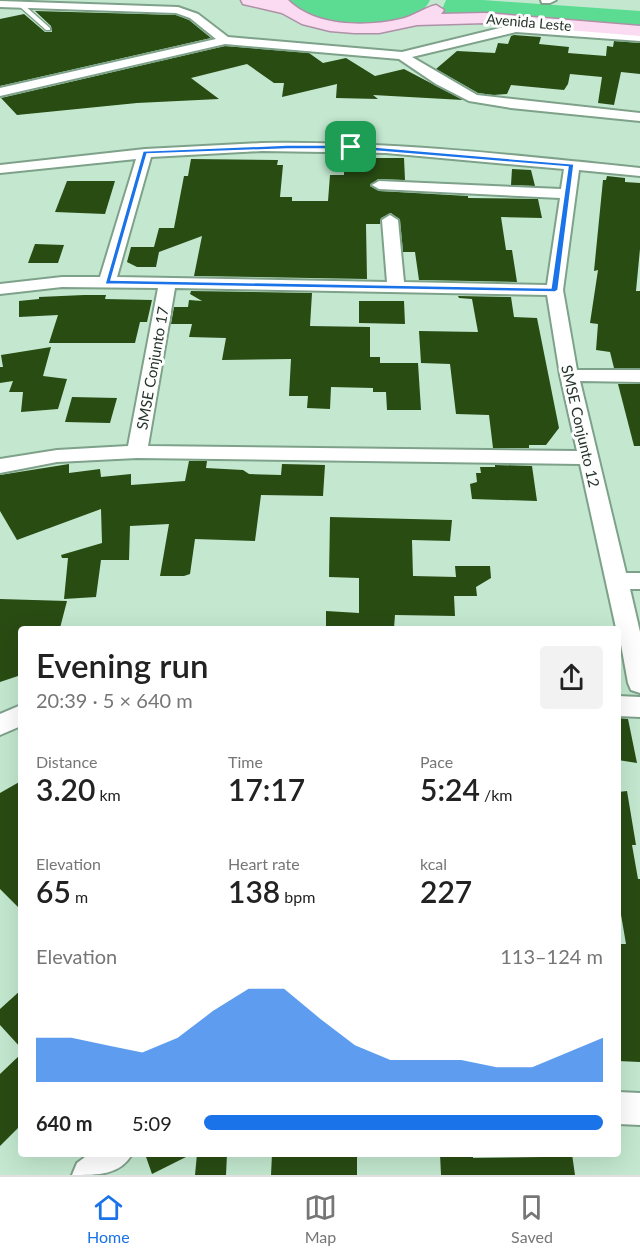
<!DOCTYPE html>
<html lang="en">
<head>
<meta charset="utf-8">
<style>
  :root { --surface:#fff; --page:#f2f2f2; --text:#222; --muted:#767676; --line:#e0e0e0; --accent:#1a73e8 }
  body { margin:0; font-family:Lato,sans-serif; background:var(--page); color:var(--text); height:100vh; display:flex; flex-direction:column; font-size:22px; white-space:nowrap }
  * { box-sizing:border-box; margin:0 }
  p { font-size:20px; color:var(--muted) }
  .icon { flex:none; width:33px; height:33px; fill:none; stroke:currentColor; stroke-width:2; stroke-linecap:round; stroke-linejoin:round }
  .map { position:relative; flex:1; overflow:hidden }
  .details { position:absolute; left:18px; top:626px; width:603px; height:531px; display:flex; flex-direction:column; background:var(--surface); border-radius:6px; box-shadow:0 6px 24px #0002 }
  .details>* { flex:none }
  .pin { position:absolute; display:grid; place-items:center; width:51px; height:51px; color:#fff; margin:-26px; border-radius:12px; box-shadow:0 3px 9px #0006 }
  .round { display:grid; place-items:center; flex:none; width:63px; height:63px; border-radius:6px; background:var(--page) }
  .headline { display:flex; align-items:center; justify-content:space-between; height:102px; padding:0 18px }
  h1 { font-size:33px; font-weight:600; line-height:45px }
  .metrics { display:grid; grid-template-columns:repeat(3,1fr); gap:9px; height:102px; padding:6px 18px }
  .metrics div { display:grid; align-content:center }
  .metrics b { font-size:30px; font-weight:600 }
  .metrics small { font-size:16px; font-weight:400 }
  .metrics p { font-size:16px }
  .chart { height:168px; padding:12px 18px }
  .chart p { display:flex; justify-content:space-between }
  .chart svg { width:100%; height:108px; margin-top:6px; fill:var(--accent); opacity:.7 }
  ul { padding:0 18px; list-style:none; font-size:20px }
  li { display:grid; grid-template-columns:96px 72px 1fr; align-items:center; height:45px }
  li i { height:15px; border-radius:8px; background:var(--accent) }
  .tabs { display:flex; justify-content:space-around; align-items:center; height:84px; border-top:2px solid var(--line); background:var(--surface); font-size:16px; color:var(--muted) }
  .tabs a { display:grid; justify-items:center; gap:3px }
  .tabs .active { color:var(--accent) }
  .map>svg:first-child { display:block }
  .green { fill:#5bdc92 }
  .building { fill:#294c13 }
  .lines { fill:none; stroke-linecap:round; stroke-linejoin:round }
  .lane-casing { stroke:#7ea18a; stroke-width:3 }
  .street-casing { stroke:#7ea18a; stroke-width:4 }
  .primary-casing { stroke:#ae91a7; stroke-width:3 }
  .lane { fill:#fff; fill-rule:evenodd }
  .street { fill:#fff; fill-rule:evenodd }
  .primary { fill:#fadbf2; fill-rule:evenodd }
  .route { fill:#1a73e8; stroke:#fff; stroke-width:1.5; fill-rule:evenodd }
  .labels { text-anchor:middle; dominant-baseline:central; stroke-width:6; stroke-linejoin:round; paint-order:stroke }
  .far-street-label { font-size:14px; fill:#26352b; stroke:#fefefe }
  .street-label { font-size:15px; fill:#26352b; stroke:#fefefe }
</style>
</head>
<body>
<div class="map">
<svg width="640" height="1175" viewBox="0 0 640 1175">
  <rect width="100%" height="100%" fill="#c3e8cf"/>
  <!-- green -->
  <g class="green">
    <path d="M 286,0 L 430,0 C 417,31 335,28 309,17 C 301,14 293,5 286,0 Z"/>
    <path d="M 446,0 L 483,0 L 640,11 L 640,29 L 503,15 L 437,13 L 443,7 Z"/>
  </g>
  <!-- building -->
  <g class="building">
    <path d="M 35,11 L 176,15 L 189,20 L 211,38 L 0,86 L 0,19 L 24,14 L 45,32 L 52,32 L 51,26 Z"/>
    <path d="M 514,35 L 541,37 L 539,44 L 569,47 L 568,53 L 606,56 L 607,46 L 613,47 L 614,41 L 640,43 L 640,74 L 621,72 L 614,105 L 598,103 L 602,77 L 570,74 L 568,84 L 564,90 L 511,85 L 507,94 L 493,95 L 478,93 L 436,69 L 457,51 L 495,53 L 498,43 L 508,44 L 511,36 Z"/>
    <path d="M 225,46 L 309,53 L 323,63 L 346,58 L 375,76 L 404,69 L 463,100 L 373,95 L 378,99 L 336,98 L 337,84 L 282,97 L 284,83 L 274,83 L 247,64 L 191,78 L 219,99 L 137,103 L 17,115 L 1,98 Z"/>
    <path d="M 352,155 L 371,156 L 370,158 L 404,158 L 405,180 L 378,179 L 370,186 L 379,191 L 468,196 L 468,198 L 538,199 L 542,218 L 501,217 L 506,250 L 512,250 L 517,282 L 419,280 L 415,252 L 403,252 L 400,220 L 391,213 L 381,218 L 380,224 L 366,224 L 367,279 L 194,276 L 202,236 L 159,252 L 156,267 L 137,267 L 127,262 L 131,247 L 154,247 L 159,228 L 174,228 L 184,176 L 188,176 L 191,159 L 278,160 L 277,165 L 283,165 L 280,197 L 292,197 L 292,201 L 328,201 L 330,175 L 344,175 L 344,165 L 350,165 Z"/>
    <path d="M 512,169 L 531,170 L 535,186 L 511,185 Z"/>
    <path d="M 607,176 L 625,178 L 625,182 L 640,183 L 640,249 L 636,291 L 640,291 L 640,368 L 614,368 L 610,352 L 596,350 L 598,324 L 590,323 L 598,270 L 594,271 L 603,180 L 606,180 Z"/>
    <path d="M 67,181 L 115,181 L 105,214 L 55,212 Z"/>
    <path d="M 35,244 L 64,245 L 58,263 L 28,263 Z"/>
    <path d="M 191,291 L 312,293 L 310,326 L 370,327 L 370,357 L 380,357 L 380,363 L 418,363 L 421,410 L 387,410 L 386,392 L 373,392 L 373,388 L 331,387 L 330,409 L 307,408 L 308,396 L 289,396 L 291,359 L 222,360 L 226,338 L 189,337 L 192,324 L 171,324 L 174,307 L 188,307 L 189,300 L 202,301 L 190,294 Z"/>
    <path d="M 84,295 L 106,295 L 105,299 L 152,300 L 147,322 L 140,322 L 135,343 L 49,343 L 58,315 L 19,317 L 19,301 L 39,299 L 39,297 Z"/>
    <path d="M 458,296 L 511,297 L 514,317 L 537,318 L 559,428 L 546,445 L 529,445 L 529,448 L 493,448 L 489,415 L 456,414 L 450,364 L 421,363 L 419,331 L 478,332 L 472,299 L 459,298 Z"/>
    <path d="M 359,301 L 404,301 L 405,324 L 359,323 Z"/>
    <path d="M 51,347 L 43,376 L 67,379 L 58,409 L 21,412 L 23,392 L 9,392 L 13,381 L 0,383 L 0,367 L 3,367 L 1,355 Z"/>
    <path d="M 618,384 L 640,384 L 640,446 L 634,446 Z"/>
    <path d="M 72,397 L 117,398 L 110,423 L 65,422 Z"/>
    <path d="M 189,461 L 207,461 L 206,468 L 243,470 L 249,474 L 281,475 L 282,464 L 325,465 L 323,496 L 261,495 L 255,541 L 195,539 L 190,574 L 184,576 L 160,576 L 169,524 L 130,526 L 129,560 L 101,560 L 96,597 L 64,599 L 68,558 L 62,558 L 61,555 L 102,543 L 101,509 L 17,540 L 0,511 L 0,475 L 69,464 L 69,473 L 100,469 L 101,477 L 131,474 L 131,485 L 185,481 Z"/>
    <path d="M 495,465 L 532,466 L 537,501 L 472,499 L 470,484 L 477,482 L 476,473 L 481,473 L 480,467 L 495,467 Z"/>
    <path d="M 330,517 L 452,520 L 450,541 L 412,540 L 413,576 L 456,577 L 455,566 L 490,566 L 491,578 L 476,587 L 477,596 L 454,596 L 455,616 L 395,615 L 394,628 L 326,628 L 326,611 L 359,613 L 359,578 L 329,577 Z"/>
    <path d="M 0,599 L 67,601 L 60,628 L 21,628 L 21,675 L 0,682 Z"/>
    <path d="M 618,718 L 628,719 L 637,763 L 618,760 Z"/>
    <path d="M 21,781 L 21,910 L 0,889 L 0,793 Z"/>
    <path d="M 627,791 L 636,845 L 632,845 L 638,879 L 640,879 L 640,1062 L 618,1061 L 618,944 L 626,944 L 618,897 L 618,792 Z"/>
    <path d="M 21,990 L 21,1048 L 0,1025 L 0,1009 Z"/>
    <path d="M 21,1054 L 21,1125 L 0,1146 L 0,1074 Z"/>
    <path d="M 145,1154 L 192,1154 L 152,1174 Z"/>
    <path d="M 197,1154 L 227,1154 L 226,1175 L 195,1175 Z"/>
    <path d="M 272,1154 L 357,1154 L 357,1175 L 271,1175 Z"/>
    <path d="M 440,1154 L 473,1155 L 473,1158 L 544,1157 L 543,1154 L 572,1154 L 575,1175 L 441,1175 Z"/>
  </g>
  <g class="lines">
    <!-- lane casing -->
    <g class="lane-casing">
      <path id="lane" d="M 19,4 L 23,4 L 50,28 L 50,30 L 46,30 L 19,6 Z"/>
    </g>
    <!-- street casing -->
    <g class="street-casing">
      <g id="street">
        <path d="M 541,0 L 556,0 L 550,3 L 542,3 Z"/>
        <path d="M 0,1 L 178,7 L 198,14 L 228,37 L 402,52 L 516,24 L 640,33 L 640,41 L 516,32 L 412,57 L 477,95 L 640,113 L 640,121 L 511,108 L 469,101 L 436,84 L 399,59 L 225,44 L 0,96 L 0,88 L 216,39 L 190,18 L 176,13 L 0,7 Z"/>
        <path d="M 262,143 C 389,141 514,155 640,168 L 640,176 L 579,170 L 563,290 L 577,370 L 640,370 L 640,382 L 580,381 L 626,573 L 640,573 L 640,589 L 630,589 L 640,632 L 640,693 L 631,690 L 628,683 L 618,628 L 616,628 L 580,464 L 137,458 L 57,462 L 0,473 L 0,459 L 57,450 L 128,446 L 158,288 L 62,287 L 0,294 L 0,284 L 62,277 L 100,277 L 136,159 L 0,173 L 0,165 L 145,149 ZM 262,151 L 386,153 L 564,169 L 561,189 L 379,181 L 372,185 L 379,189 L 560,198 L 547,285 L 404,282 L 398,220 L 390,215 L 382,220 L 387,282 L 117,277 L 151,157 ZM 175,288 L 547,295 L 560,375 L 577,451 L 148,446 Z"/>
        <path d="M 618,696 L 640,697 L 640,717 L 618,716 Z"/>
        <path d="M 21,705 L 21,726 L 0,735 L 0,714 Z"/>
        <path d="M 618,1092 L 640,1093 L 640,1125 L 618,1124 Z"/>
        <path d="M 89,1154 L 132,1154 C 120,1175 99,1175 72,1175 L 77,1163 Z"/>
      </g>
    </g>
    <!-- primary casing -->
    <g class="primary-casing">
      <path id="primary" d="M 241,0 L 288,0 C 315,27 366,27 401,19 C 414,16 424,8 436,5 L 444,10 L 441,14 L 485,13 L 640,26 L 640,36 L 485,23 L 417,25 L 379,33 L 354,33 L 330,31 L 302,24 L 282,13 L 243,4 Z"/>
    </g>
    <!-- lane -->
    <use href="#lane" class="lane"/>
    <!-- street -->
    <use href="#street" class="street"/>
    <!-- primary -->
    <use href="#primary" class="primary"/>
  </g>
  <!-- route -->
  <path class="route" d="M 287,145 L 351,145 L 574,164 L 558,290 L 555,292 L 105,284 L 143,151 ZM 287,149 L 351,149 L 568,167 L 551,288 L 111,280 L 147,154 Z"/>
  <g class="labels">
    <!-- far-street labels -->
    <g class="far-street-label">
      <text transform="translate(529 22) rotate(5)">Avenida Leste</text>
    </g>
    <!-- street labels -->
    <g class="street-label">
      <text transform="translate(152 368) rotate(-80)">SMSE Conjunto 17</text>
      <text transform="translate(581 426) rotate(77)">SMSE Conjunto 12</text>
    </g>
  </g>
</svg>
<div class="pin" style="left:351px;top:147px;background:#1e9e55"><svg class="icon" aria-label="arrive" viewBox="0 0 24 24"><path d="M6 21V4h12l-3 4 3 4H6"/></svg></div>
<section class="details">
<div class="headline"><div><h1>Evening run</h1><p>20:39 · 5 × 640 m</p></div><a class="round"><svg class="icon" aria-label="share" viewBox="0 0 24 24"><path d="M12 15V3M7 8l5-5 5 5M5 13v7h14v-7"/></svg></a></div>
<div class="metrics">
<div><p>Distance</p><b>3.20<small> km</small></b></div>
<div><p>Time</p><b>17:17</b></div>
<div><p>Pace</p><b>5:24<small> /km</small></b></div>
</div>
<div class="metrics">
<div><p>Elevation</p><b>65<small> m</small></b></div>
<div><p>Heart rate</p><b>138<small> bpm</small></b></div>
<div><p>kcal</p><b>227</b></div>
</div>
<div class="chart"><p><span>Elevation</span>113–124 m</p>
<svg viewBox="0 0 160 44" preserveAspectRatio="none"><path d="M0 44V26L10 26L20 29L30 32L40 26L50 15L60 6L70 6L80 18L90 29L100 35L110 35L120 35L130 38L140 38L150 32L160 26V44z"/></svg>
</div>
<ul>
<li><b>640 m</b>5:09<i style="width:100%"></i></li>
</ul>
</section>
</div>
<nav class="tabs">
<a class="active"><svg class="icon" aria-label="home" viewBox="0 0 24 24"><path d="M3 11l9-7 9 7M6 9v11h12V9"/></svg>Home</a>
<a><svg class="icon" aria-label="map" viewBox="0 0 24 24"><path d="M3 6l6-2 6 2 6-2v14l-6 2-6-2-6 2zM9 4v14M15 6v14"/></svg>Map</a>
<a><svg class="icon" aria-label="saved" viewBox="0 0 24 24"><path d="M7 4h10v16l-5-4-5 4z"/></svg>Saved</a>
</nav>
</body>
</html>
